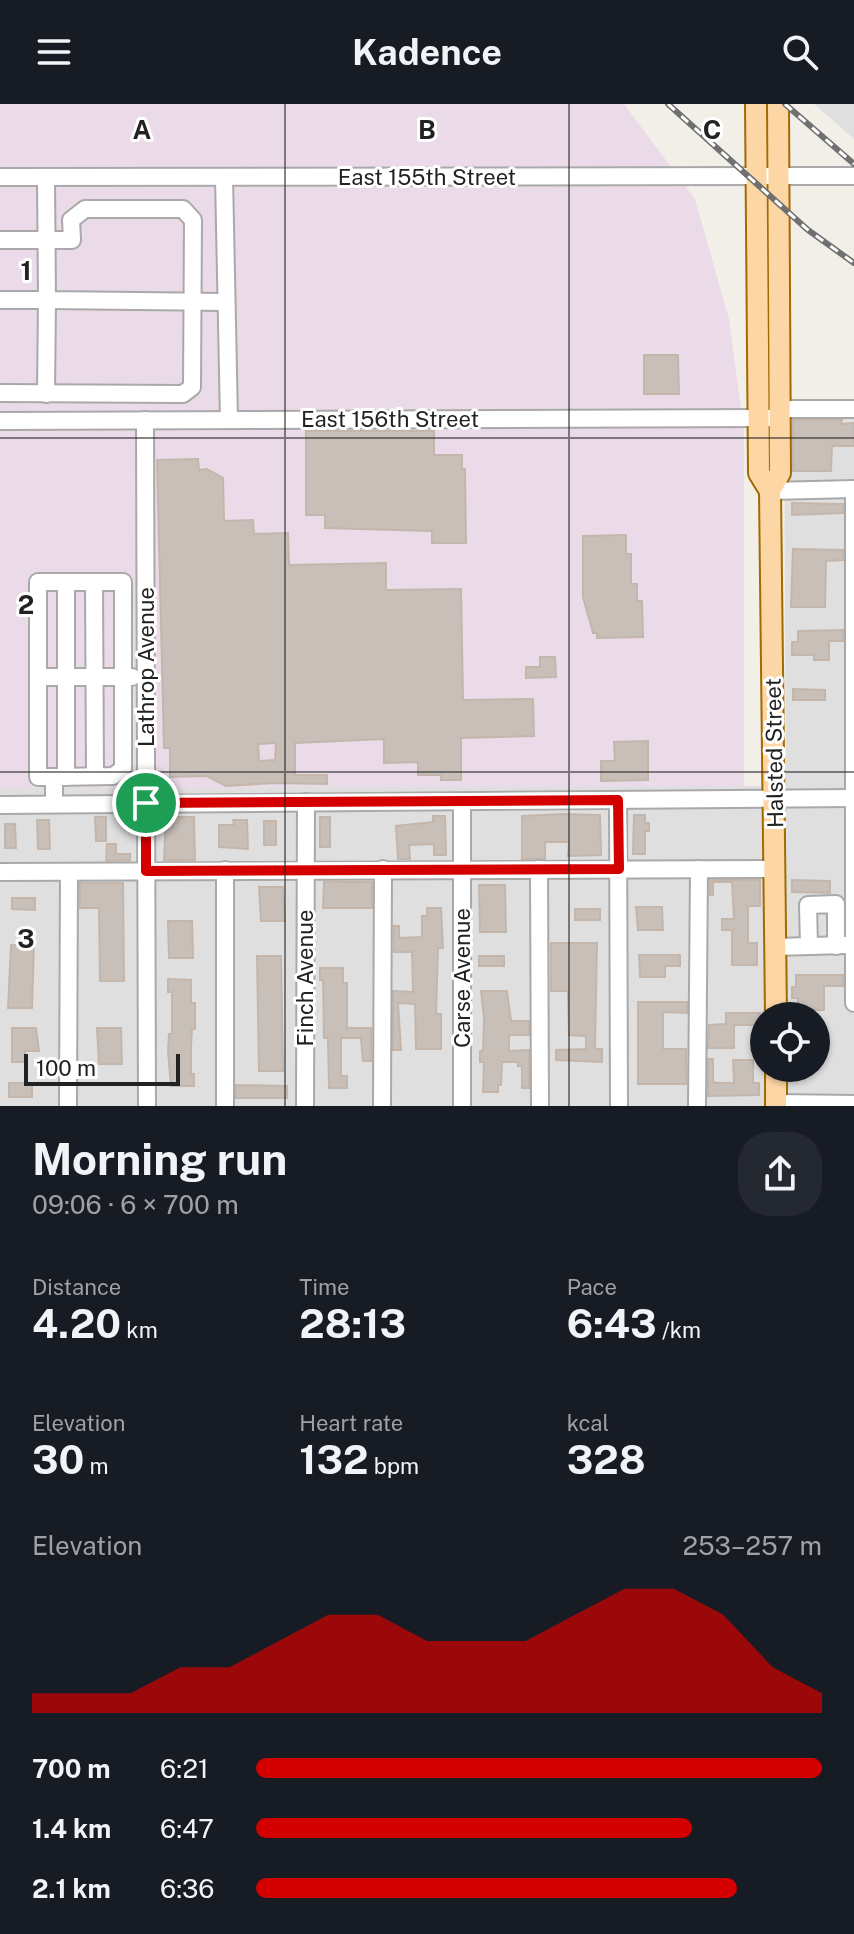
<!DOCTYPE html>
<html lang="en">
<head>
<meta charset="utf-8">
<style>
  :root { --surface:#171b24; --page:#242831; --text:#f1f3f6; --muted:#9ea1a6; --accent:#d40000 }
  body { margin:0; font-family:"Public Sans",sans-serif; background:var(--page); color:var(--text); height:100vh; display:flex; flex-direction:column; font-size:30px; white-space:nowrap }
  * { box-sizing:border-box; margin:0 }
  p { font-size:26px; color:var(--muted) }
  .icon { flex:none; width:44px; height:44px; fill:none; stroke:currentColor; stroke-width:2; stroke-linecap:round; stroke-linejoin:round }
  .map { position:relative; height:1002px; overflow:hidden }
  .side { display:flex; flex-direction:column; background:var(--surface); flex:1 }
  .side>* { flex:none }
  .controls { position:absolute; left:750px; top:898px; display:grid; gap:16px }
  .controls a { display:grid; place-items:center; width:80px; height:80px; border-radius:50%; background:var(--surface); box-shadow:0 2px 6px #0004; font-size:40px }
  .scale { position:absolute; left:24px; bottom:20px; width:156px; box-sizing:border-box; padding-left:8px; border:4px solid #222; border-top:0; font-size:22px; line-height:28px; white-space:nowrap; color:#222; -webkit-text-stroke:6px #fff; paint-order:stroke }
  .pin { position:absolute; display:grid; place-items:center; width:68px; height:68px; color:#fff; margin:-34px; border:4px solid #fff; border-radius:50%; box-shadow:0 2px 8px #0007 }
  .round { display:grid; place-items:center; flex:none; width:84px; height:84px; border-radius:32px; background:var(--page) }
  .headline { display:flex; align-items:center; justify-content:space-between; height:136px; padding:0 32px }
  h1 { font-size:44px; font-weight:700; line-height:60px }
  .figures { display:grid; grid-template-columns:repeat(3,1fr); gap:12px; height:136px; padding:8px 32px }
  .figures div { display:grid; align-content:center }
  .figures b { font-size:40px; font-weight:700 }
  .figures small { font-size:22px; font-weight:400 }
  .figures p { font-size:22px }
  .chart { height:224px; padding:16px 32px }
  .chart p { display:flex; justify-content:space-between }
  .chart svg { width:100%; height:144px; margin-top:8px; fill:var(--accent); opacity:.7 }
  ul { padding:0 32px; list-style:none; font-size:26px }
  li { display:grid; grid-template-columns:128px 96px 1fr; align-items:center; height:60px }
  li i { height:20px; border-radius:10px; background:var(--accent) }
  header { display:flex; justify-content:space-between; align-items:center; height:104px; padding:0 32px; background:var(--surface); font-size:36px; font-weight:700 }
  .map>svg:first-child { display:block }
  .residential { fill:#e0dfdf }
  .industrial { fill:#ebdbe8 }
  .building { fill:#c7bfb8; stroke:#c4b6ab; stroke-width:2; fill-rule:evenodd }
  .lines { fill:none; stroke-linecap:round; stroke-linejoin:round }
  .minor-casing { stroke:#a9a9a9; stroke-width:20 }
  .major-casing { stroke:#a06b00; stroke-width:24 }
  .minor { stroke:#fff; stroke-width:16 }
  .major { stroke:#fcd6a4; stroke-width:20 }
  .rail-casing { stroke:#707070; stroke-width:6 }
  .rail { stroke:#fff; stroke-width:3; stroke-dasharray:9; stroke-linecap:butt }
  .route-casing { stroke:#fff; stroke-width:16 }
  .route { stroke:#d40000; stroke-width:10 }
  .grid { fill:none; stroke:#222; stroke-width:2; stroke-opacity:0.55 }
  .labels { text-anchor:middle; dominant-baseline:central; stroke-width:6; stroke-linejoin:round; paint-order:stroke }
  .street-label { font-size:22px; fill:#222; stroke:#fff }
  .grid-label { font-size:26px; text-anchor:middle; font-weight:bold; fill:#222; stroke:#fff; stroke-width:6; stroke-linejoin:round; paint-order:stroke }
</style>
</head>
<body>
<header><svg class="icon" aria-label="menu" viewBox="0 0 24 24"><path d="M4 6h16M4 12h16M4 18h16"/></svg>Kadence<svg class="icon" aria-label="search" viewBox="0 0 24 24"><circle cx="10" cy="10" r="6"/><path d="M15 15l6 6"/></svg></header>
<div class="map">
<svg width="854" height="1002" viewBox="0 0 854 1002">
  <rect width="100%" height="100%" fill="#f2efe9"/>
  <!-- residential -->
  <g class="residential">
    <path d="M 814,0 L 854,0 L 854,35 Z"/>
    <path d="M 784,295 L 854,295 L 854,1002 L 788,1002 L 788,964 L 816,964 L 816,912 L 787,912 Z"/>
    <path d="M 157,682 L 767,682 L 764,1002 L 0,1002 L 0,684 Z"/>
  </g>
  <!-- industrial -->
  <path class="industrial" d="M 0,0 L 624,0 L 695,95 L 729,215 L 744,328 L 744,682 L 0,684 Z"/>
  <!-- building -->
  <g class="building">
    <path d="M 644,251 L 678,251 L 679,290 L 644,290 Z"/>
    <path d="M 793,316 L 842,316 L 841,320 L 854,319 L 854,342 L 832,342 L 831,367 L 793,367 Z"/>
    <path d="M 306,327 L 434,327 L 434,351 L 462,351 L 462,365 L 465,365 L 466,439 L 432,439 L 432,427 L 325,424 L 325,411 L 306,411 Z"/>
    <path d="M 198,355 L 199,366 L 207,365 L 223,374 L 224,417 L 253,416 L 254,430 L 288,429 L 289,461 L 386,459 L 386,486 L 461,485 L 463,596 L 533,595 L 534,632 L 461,634 L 461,676 L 441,676 L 441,671 L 418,671 L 418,658 L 384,659 L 384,635 L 295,639 L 295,671 L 327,671 L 327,680 L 274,679 L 226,682 L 207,672 L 170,673 L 170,644 L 164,644 L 157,356 ZM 276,639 L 275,656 L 259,657 L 258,640 Z"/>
    <path d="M 792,399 L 843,400 L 843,409 L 792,411 Z"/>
    <path d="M 626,431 L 626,450 L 631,450 L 631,480 L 637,480 L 637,497 L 642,497 L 643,533 L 597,534 L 597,529 L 593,529 L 583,493 L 583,432 Z"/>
    <path d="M 793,445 L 843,446 L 843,456 L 826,457 L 825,503 L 791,503 Z"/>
    <path d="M 843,526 L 843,537 L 829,537 L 829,556 L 814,556 L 814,551 L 792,551 L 792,538 L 798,538 L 798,527 Z"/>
    <path d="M 540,553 L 555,553 L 556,573 L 526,574 L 526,563 L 540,563 Z"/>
    <path d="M 793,585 L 825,586 L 825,596 L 793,596 Z"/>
    <path d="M 648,637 L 648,676 L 601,677 L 601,657 L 615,657 L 614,638 Z"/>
    <path d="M 563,710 L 600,711 L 601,751 L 568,752 L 569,738 L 545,738 L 545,755 L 522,755 L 522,712 Z"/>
    <path d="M 634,711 L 645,711 L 645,719 L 649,719 L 649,727 L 645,727 L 645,750 L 633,750 Z"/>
    <path d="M 433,712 L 445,712 L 446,751 L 434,751 L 434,740 L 409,741 L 410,755 L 398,755 L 396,722 L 433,718 Z"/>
    <path d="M 95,713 L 106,713 L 106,737 L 96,737 Z"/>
    <path d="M 166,713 L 194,713 L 195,756 L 164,756 Z"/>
    <rect x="320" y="713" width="10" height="30"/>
    <path d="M 37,716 L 49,716 L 50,745 L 38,745 Z"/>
    <path d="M 233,716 L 247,716 L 248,745 L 219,743 L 219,721 L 234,721 Z"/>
    <rect x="264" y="717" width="12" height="24"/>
    <path d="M 5,720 L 15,720 L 16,744 L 5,744 Z"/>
    <path d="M 107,740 L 116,740 L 116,750 L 130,750 L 130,756 L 106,757 Z"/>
    <path d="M 710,776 L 760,776 L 760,802 L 748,802 L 748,839 L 757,839 L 757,861 L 732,861 L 732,826 L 722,826 L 722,815 L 734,815 L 732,778 L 713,778 L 713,791 L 710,791 Z"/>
    <path d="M 792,776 L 830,777 L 830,789 L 792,788 Z"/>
    <path d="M 324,778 L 372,778 L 372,804 L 323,804 Z"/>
    <path d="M 80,779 L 123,779 L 124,877 L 100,877 L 99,804 L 80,804 Z"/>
    <path d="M 479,781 L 505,781 L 506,828 L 480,828 Z"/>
    <path d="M 259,783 L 283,783 L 285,817 L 261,817 Z"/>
    <path d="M 12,794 L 35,794 L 35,806 L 12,805 Z"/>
    <path d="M 636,803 L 662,803 L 663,826 L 638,826 Z"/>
    <path d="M 427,804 L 441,804 L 443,844 L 438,844 L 436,910 L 441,910 L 441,945 L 416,945 L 415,900 L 398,899 L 401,946 L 393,946 L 393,887 L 413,888 L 412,848 L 394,848 L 394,822 L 399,822 L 399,834 L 422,833 L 422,812 L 427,812 Z"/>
    <rect x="575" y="805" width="25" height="11"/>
    <path d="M 168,817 L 192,817 L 193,854 L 169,854 Z"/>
    <path d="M 551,839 L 597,839 L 595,945 L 602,945 L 602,958 L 556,956 L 556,946 L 586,945 L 586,932 L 569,931 L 568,887 L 551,887 Z"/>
    <path d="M 11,841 L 34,841 L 32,904 L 8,904 Z"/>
    <path d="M 639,851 L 680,851 L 680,862 L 665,862 L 665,873 L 640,873 Z"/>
    <path d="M 257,852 L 281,852 L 283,967 L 259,967 Z"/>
    <rect x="479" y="852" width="25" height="10"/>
    <path d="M 320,864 L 343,864 L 343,879 L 347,879 L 347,924 L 371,924 L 371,957 L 363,957 L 361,934 L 341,934 L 341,972 L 347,972 L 347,984 L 329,984 L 328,934 L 324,934 L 323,876 L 320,876 Z"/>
    <path d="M 796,871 L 843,871 L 843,882 L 824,882 L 824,906 L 798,906 L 798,894 L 792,894 L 792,883 L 796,883 Z"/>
    <path d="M 168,875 L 191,876 L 191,899 L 195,899 L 195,925 L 192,925 L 191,942 L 191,970 L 194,970 L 194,982 L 171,982 L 168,947 L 169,930 L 172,930 L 172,888 L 168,888 Z"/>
    <path d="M 481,887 L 507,887 L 511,917 L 529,917 L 529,931 L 509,931 L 509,947 L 529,946 L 529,984 L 522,984 L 522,962 L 518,962 L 518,958 L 502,958 L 501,981 L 498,981 L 498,988 L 483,988 L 484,958 L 480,958 L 480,947 L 483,947 L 484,915 Z"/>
    <path d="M 638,898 L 687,898 L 687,909 L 663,908 L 663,945 L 686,945 L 686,980 L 638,980 Z"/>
    <path d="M 726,909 L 760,909 L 760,921 L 734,921 L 734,944 L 708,944 L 709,921 L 726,920 Z"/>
    <path d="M 12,924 L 36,924 L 39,947 L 25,947 L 25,958 L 12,958 Z"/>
    <path d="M 97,924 L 121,924 L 122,960 L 99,960 Z"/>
    <path d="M 708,955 L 713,955 L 713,978 L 717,979 L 734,979 L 733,956 L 753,956 L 753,979 L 759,979 L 759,991 L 708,992 Z"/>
    <rect x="9" y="979" width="23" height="14"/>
    <path d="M 236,981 L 287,982 L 287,994 L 236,994 Z"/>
  </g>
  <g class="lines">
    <!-- minor casing -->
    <g class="minor-casing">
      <g id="minor">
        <path d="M 0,73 L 854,72"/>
        <path d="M 46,73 L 47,196 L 226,198"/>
        <path d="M 224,73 L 229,316"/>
        <path d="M 0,136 L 72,136 L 71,116 L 85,105 L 183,105 L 193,116 L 192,283 L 183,290 L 0,289"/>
        <path d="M 0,196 L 47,196 L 46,290"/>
        <path d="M 779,305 L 854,305"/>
        <path d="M 145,316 L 147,1002"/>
        <path d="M 0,317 L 770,314"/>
        <path d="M 854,385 L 854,899"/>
        <path d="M 770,387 L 854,385"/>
        <path d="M 94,478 L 95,672"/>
        <path d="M 38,573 L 132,573"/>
        <path d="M 66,673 L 66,478"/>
        <path d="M 618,696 L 619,1002"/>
        <path d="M 462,698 L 462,1002"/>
        <path d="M 54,700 L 54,673 L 38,673 L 38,478 L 123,478 L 123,665 L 113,672 L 54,673"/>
        <path d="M 0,701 L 854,694"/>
        <path d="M 539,765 L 540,1002"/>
        <path d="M 0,768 L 775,765"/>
        <path d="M 809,842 L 808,801 L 836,800 L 836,842"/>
        <path d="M 775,843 L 846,841"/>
        <path d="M 776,999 L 854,1000"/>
        <path d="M 68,1002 L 69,768"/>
        <path d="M 225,1002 L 225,766"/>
        <path d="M 305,1002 L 306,698"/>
        <path d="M 382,1002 L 383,765"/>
        <path d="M 697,1002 L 699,765"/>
      </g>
    </g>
    <!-- major casing -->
    <g class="major-casing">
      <g id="major">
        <path d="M 756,0 L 759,369 L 770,387"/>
        <path d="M 776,912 L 770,387 L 780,369 L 778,0"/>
        <path d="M 776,964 L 776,1002"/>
      </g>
    </g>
    <!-- minor -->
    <use href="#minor" class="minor"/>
    <!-- major -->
    <use href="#major" class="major"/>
    <!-- rail casing -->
    <g class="rail-casing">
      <g id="rail">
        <path d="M 668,0 L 808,126 L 854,159"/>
        <path d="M 785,0 L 854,60"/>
      </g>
    </g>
    <!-- rail -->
    <use href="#rail" class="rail"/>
  </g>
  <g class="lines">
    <!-- route casing -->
    <g class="route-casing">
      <path id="route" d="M 618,696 L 619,765 L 146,767 L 146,699 Z"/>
    </g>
    <!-- route -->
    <use href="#route" class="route"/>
  </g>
  <!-- grid -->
  <path class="grid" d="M 285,0 L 285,1002M 569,0 L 569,1002M 0,334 L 854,334M 0,668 L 854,668"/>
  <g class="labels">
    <!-- street labels -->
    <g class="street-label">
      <text x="427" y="73">East 155th Street</text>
      <text x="390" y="315">East 156th Street</text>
      <text transform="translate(146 563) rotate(-90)">Lathrop Avenue</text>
      <text transform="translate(774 649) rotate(-91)">Halsted Street</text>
      <text transform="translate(305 874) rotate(-90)">Finch Avenue</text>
      <text transform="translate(462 874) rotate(-90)">Carse Avenue</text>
    </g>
  </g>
  <g class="grid-label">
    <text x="142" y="35">A</text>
    <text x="427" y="35">B</text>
    <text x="712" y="35">C</text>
    <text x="26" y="176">1</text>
    <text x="26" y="510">2</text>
    <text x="26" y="844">3</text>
  </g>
</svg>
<div class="controls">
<a><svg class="icon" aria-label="locate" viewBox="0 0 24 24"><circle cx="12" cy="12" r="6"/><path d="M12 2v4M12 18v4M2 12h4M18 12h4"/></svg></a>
</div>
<div class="scale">100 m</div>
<div class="pin" style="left:146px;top:699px;background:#1e9e55"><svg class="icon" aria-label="arrive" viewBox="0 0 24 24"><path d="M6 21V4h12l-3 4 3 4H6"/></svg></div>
</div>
<section class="side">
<div class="headline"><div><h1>Morning run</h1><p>09:06 · 6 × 700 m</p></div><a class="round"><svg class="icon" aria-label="share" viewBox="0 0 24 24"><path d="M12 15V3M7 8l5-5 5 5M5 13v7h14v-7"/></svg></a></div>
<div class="figures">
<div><p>Distance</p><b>4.20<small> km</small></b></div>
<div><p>Time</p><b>28:13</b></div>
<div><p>Pace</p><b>6:43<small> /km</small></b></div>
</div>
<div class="figures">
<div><p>Elevation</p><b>30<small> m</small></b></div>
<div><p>Heart rate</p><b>132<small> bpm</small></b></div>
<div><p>kcal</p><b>328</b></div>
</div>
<div class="chart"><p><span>Elevation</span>253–257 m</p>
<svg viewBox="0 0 160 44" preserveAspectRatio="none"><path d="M0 44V38L10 38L20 38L30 30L40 30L50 22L60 14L70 14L80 22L90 22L100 22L110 14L120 6L130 6L140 14L150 30L160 38V44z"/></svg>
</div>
<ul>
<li><b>700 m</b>6:21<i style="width:100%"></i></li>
<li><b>1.4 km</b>6:47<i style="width:77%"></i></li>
<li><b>2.1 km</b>6:36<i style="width:85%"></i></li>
</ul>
</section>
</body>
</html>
